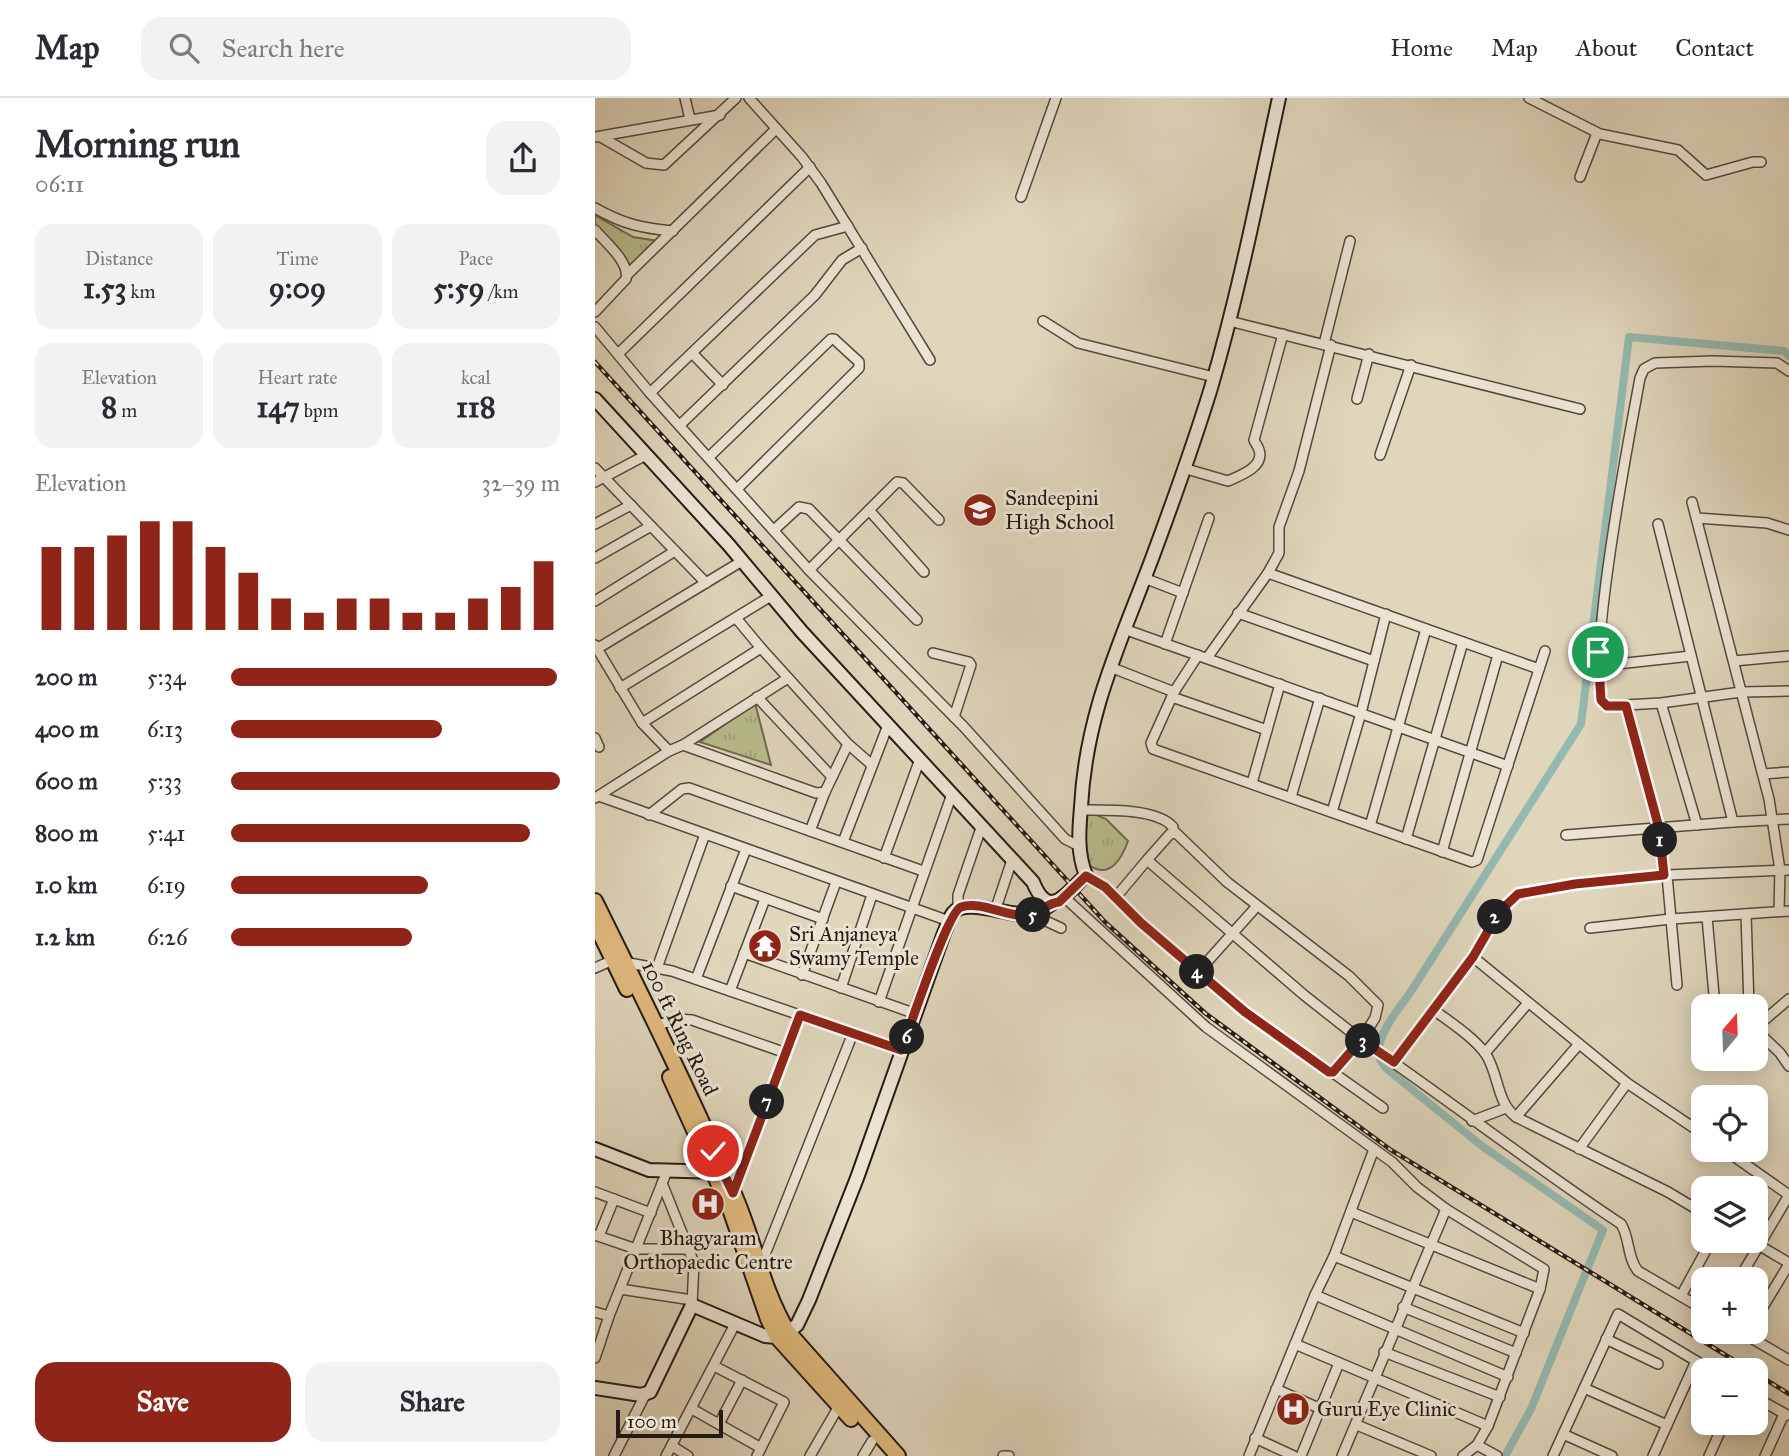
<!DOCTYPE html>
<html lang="en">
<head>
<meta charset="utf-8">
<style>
  :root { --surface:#fff; --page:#f2f2f3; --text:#2b2b33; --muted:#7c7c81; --line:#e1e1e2; --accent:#8f2418 }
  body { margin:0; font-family:"IM FELL Great Primer",serif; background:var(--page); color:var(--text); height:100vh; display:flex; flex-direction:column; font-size:26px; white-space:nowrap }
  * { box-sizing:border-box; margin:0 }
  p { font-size:23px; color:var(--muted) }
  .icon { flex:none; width:38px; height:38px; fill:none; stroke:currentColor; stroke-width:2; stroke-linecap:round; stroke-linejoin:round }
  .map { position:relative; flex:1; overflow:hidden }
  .details { display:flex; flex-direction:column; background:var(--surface); width:595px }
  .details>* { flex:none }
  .needle { width:46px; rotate:19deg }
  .buttons { position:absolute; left:1096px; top:896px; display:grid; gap:14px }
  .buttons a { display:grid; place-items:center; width:77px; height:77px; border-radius:14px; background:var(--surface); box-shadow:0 4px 18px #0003; font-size:35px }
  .scale { position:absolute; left:21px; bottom:18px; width:107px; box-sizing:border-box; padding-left:7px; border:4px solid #261a15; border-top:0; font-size:19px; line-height:24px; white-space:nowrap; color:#261a15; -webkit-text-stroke:5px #ebe4d3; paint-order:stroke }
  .pin { position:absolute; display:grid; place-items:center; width:60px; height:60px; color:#fff; margin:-30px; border:4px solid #fff; border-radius:50%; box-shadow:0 2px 7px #0007 }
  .km { position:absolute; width:35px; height:35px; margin:-18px; border-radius:50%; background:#222; color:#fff; font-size:19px; line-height:35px; text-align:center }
  .round { display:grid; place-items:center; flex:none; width:74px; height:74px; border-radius:21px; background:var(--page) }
  .summary { display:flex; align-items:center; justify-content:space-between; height:119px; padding:0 35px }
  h1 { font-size:38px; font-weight:800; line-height:52px }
  .figures { display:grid; grid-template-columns:repeat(3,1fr); gap:10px; height:119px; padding:7px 35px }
  .figures div { display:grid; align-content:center; border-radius:18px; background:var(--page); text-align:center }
  .figures b { font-size:30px; font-weight:800 }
  .figures small { font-size:19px; font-weight:400 }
  .figures p { font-size:19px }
  .chart { height:196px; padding:14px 35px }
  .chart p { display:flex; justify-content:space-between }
  .chart svg { width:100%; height:126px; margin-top:7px; stroke:var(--accent); stroke-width:6 }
  .button { display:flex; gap:14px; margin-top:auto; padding:14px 35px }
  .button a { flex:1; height:80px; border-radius:21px; background:var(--accent); color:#fff; font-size:28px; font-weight:800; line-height:80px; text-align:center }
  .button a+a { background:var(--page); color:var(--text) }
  ul { padding:0 35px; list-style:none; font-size:23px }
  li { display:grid; grid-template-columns:112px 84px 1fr; align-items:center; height:52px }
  li i { height:18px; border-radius:9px; background:var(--accent) }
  header { display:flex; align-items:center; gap:42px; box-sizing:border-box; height:98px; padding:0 35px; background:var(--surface); border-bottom:2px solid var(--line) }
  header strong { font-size:33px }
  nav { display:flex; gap:38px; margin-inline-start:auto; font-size:24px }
  .search { width:490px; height:63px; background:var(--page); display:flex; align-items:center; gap:18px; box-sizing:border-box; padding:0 24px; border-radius:21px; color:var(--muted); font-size:26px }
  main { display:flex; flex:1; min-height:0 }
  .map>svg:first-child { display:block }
  .grass { fill:url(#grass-tufts); stroke:#6f6b50; stroke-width:2 }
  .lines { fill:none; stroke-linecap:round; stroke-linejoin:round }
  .canal { stroke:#94b9af; stroke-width:8 }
  .street-casing { stroke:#54493f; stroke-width:12 }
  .secondary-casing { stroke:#261a15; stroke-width:16 }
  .primary-casing { stroke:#261a15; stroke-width:18 }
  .street { stroke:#ebe4d3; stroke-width:9 }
  .secondary { stroke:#ebe4d3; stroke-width:12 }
  .primary { stroke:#e0bb7e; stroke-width:14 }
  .rail-casing { stroke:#261a15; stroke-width:4.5 }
  .rail { stroke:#ebe4d3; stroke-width:2; stroke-dasharray:5; stroke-linecap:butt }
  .route-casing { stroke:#fff; stroke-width:14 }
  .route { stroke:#8f2418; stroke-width:9 }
  .labels { text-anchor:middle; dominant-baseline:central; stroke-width:6; stroke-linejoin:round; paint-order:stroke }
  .poi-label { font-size:21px; fill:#261a15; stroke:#ebe4d3; text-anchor:start }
  .street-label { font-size:21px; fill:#261a15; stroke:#ebe4d3 }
</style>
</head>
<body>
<header>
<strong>Map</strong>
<div class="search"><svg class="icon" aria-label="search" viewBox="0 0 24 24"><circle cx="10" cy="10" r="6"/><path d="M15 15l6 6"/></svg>Search here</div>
<nav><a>Home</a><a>Map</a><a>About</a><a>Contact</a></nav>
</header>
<main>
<section class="details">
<div class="summary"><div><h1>Morning run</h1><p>06:11</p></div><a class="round"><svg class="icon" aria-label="share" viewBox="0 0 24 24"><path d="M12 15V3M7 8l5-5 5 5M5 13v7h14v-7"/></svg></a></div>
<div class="figures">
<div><p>Distance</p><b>1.53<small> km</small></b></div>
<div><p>Time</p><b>9:09</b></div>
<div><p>Pace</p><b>5:59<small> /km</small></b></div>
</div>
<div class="figures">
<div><p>Elevation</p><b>8<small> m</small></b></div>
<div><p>Heart rate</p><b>147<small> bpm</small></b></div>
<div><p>kcal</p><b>118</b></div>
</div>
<div class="chart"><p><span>Elevation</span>32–39 m</p>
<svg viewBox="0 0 160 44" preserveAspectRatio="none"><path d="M5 44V15M15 44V15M25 44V11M35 44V6M45 44V6M55 44V15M65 44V24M75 44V33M85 44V38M95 44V33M105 44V33M115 44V38M125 44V38M135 44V33M145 44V29M155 44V20"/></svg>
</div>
<ul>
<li><b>200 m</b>5:34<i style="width:99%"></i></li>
<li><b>400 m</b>6:13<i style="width:64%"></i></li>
<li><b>600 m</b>5:33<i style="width:100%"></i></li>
<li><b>800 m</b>5:41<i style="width:91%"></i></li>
<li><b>1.0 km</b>6:19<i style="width:60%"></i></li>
<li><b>1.2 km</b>6:26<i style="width:55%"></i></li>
</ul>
<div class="button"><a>Save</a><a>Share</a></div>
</section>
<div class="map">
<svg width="1194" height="1358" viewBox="0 0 1194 1358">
  <defs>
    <pattern id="grass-tufts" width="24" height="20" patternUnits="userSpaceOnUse" patternTransform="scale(1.75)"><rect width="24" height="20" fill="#b8bc8c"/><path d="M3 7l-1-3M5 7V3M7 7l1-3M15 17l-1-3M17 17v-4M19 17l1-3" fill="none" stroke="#9ea178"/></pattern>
  </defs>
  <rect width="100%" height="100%" fill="#e0d6bc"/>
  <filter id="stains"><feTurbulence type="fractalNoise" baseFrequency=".00286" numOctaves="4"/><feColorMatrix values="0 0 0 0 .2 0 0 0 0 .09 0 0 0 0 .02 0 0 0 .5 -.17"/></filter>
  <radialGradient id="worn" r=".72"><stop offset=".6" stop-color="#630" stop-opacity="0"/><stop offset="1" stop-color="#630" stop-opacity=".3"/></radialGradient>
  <!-- grass -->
  <g class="grass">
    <path d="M 0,117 L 38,139 L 70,144 L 40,175 L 0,131 Z"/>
    <path d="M 160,605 L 176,667 L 105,644 Z"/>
    <path d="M 492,713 L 511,721 L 533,743 C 527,760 515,782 494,767 L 489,734 Z"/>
  </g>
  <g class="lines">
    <!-- canal -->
    <path class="canal" d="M 910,1358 L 936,1311 L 1008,1132 L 887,1048 L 793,972 C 789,968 785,963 784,957 C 781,938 804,910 815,895 L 986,626 L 1034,239 L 1189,253 L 1194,258"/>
    <!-- street casing -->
    <g class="street-casing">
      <g id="street">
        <path d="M 90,0 L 95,21"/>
        <path d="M 154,0 L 207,59 L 226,85 L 335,262"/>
        <path d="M 934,0 L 1005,36 L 1083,52 L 1111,77 L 1158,64 L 1166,64"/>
        <path d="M 0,39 L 125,17"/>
        <path d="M 6,39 L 51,65 L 69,67 L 141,0"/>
        <path d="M 985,79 L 1002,35"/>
        <path d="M 426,99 L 461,0"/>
        <path d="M 0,110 C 28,126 46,130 78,133"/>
        <path d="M 0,132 C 10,144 35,164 31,181 L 0,214"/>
        <path d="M 33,176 L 181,31"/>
        <path d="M 448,223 L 483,245 L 619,279"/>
        <path d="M 634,223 L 985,311"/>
        <path d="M 0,229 L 55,295 L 214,472 L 369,629 L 470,741 L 484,748"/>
        <path d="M 729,246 L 755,143"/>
        <path d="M 97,255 L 128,287"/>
        <path d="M 23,256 L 215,69"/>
        <path d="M 1194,273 L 1182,265 L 1118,263 L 1060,265 L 1049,271 L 1045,280 C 1037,325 985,586 1012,608 L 1066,605 L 1146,594 L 1194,593"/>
        <path d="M 55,295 L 220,137 L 253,128"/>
        <path d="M 762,301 L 774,256"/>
        <path d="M 85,327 L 220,197 L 247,162 L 267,150"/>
        <path d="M 785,357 L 816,267"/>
        <path d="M 114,359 L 236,241 L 239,241 L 264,264 L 264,270 L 142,391"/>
        <path d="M 0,370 L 111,485"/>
        <path d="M 588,370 L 633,383 C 644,378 670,369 664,352 C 663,348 660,345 659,342 L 688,236"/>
        <path d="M 0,384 L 51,357"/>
        <path d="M 1097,404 L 1174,701 L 1185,772 L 1184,813"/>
        <path d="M 274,412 L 329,474"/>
        <path d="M 1102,420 L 1172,425 L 1194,432"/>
        <path d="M 0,426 L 36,407"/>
        <path d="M 1063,426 L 1138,724 L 1194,721"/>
        <path d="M 179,432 L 204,409 L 214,411 L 322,522"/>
        <path d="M 0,460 L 56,428"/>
        <path d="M 214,472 L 302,384 L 308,385 L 344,422"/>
        <path d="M 673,475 L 684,455 L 684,429 L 704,373 L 736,247"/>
        <path d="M 549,480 L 588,495"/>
        <path d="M 0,503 L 80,453"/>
        <path d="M 643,515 L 779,563"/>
        <path d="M 141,520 L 166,550"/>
        <path d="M 529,531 L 913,668"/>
        <path d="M 570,546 L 614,420"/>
        <path d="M 0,547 L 47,625 L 166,550 L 253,646 L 230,694 L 221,695 L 88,647 L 74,653 L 0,700"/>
        <path d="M 0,552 L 147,463"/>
        <path d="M 338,555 L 374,564 L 376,567 L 359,619"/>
        <path d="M 603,557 L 579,594 L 556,645 L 558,651 L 877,764 L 882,762 L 950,553"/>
        <path d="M 612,560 L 673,475 L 944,571"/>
        <path d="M 1139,563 L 1194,558"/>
        <path d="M 1004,568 L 1096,558"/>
        <path d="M 515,569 L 579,594"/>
        <path d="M 25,590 L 176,498"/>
        <path d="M 162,599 L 237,679"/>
        <path d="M 577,599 L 672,632"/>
        <path d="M 1066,605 L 1102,727"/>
        <path d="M 1031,608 L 1064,730 L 1068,777"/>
        <path d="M 47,625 L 74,653"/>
        <path d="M 0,640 L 4,649"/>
        <path d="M 253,646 L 277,667"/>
        <path d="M 88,647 L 193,580"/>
        <path d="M 1168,676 L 1194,674"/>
        <path d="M 657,685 L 685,586"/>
        <path d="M 4,698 L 354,823"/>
        <path d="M 696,699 L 725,600"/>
        <path d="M 486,712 C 510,712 562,710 578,729 L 578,733"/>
        <path d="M 737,714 L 766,615 L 791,516"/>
        <path d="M 54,717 L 87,691 L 94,690 L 328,773"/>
        <path d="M 775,728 L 831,531"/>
        <path d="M 215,733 L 230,694"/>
        <path d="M 971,737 L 1138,724"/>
        <path d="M 811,741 L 868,544"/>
        <path d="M 248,744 L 293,627"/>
        <path d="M 847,754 L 903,557"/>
        <path d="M 289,760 L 325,661"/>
        <path d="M 491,777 L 510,789 L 546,825 L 650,914 L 734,974 L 739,973 L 766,942 C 854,1002 937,1067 1026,1126 C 1035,1140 1032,1160 1043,1173 L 1108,1211"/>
        <path d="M 1072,777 L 1082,887"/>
        <path d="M 136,788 L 228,821"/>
        <path d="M 469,799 L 611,929 L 797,1064 L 822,1089 L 851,1111 L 949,1171 L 945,1191 L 893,1328 L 882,1347 L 868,1358"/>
        <path d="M 521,799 L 552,762 L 709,897 L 766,942 L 780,920 L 783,907 L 754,878 L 632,784 L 581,735 L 575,736 L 552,762"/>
        <path d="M 363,811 L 363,797 L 386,730"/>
        <path d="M 400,813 L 417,762"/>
        <path d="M 1151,816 L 1154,908"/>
        <path d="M 438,817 L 466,830"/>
        <path d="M 1112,819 L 1120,908"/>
        <path d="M 995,830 L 1076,821 L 1194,813"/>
        <path d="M 149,855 L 321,916"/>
        <path d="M 878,859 L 1032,985 L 1108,1036"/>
        <path d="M 0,870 L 18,862 L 77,873 L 306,952"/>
        <path d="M 62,870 L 110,736"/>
        <path d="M 603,874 L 662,808"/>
        <path d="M 207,877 L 241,784"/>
        <path d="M 101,881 L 151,751"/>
        <path d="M 246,890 L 277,797"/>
        <path d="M 135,893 L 170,801"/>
        <path d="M 284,904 L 357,696"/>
        <path d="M 839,912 C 856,925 877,938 890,955 C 904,975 901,1004 921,1019 L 1073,1094 L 1108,1115"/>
        <path d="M 60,928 L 82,921 L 97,922 L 191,955"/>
        <path d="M 1160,930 L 1194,901"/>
        <path d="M 1160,931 L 1185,955 L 1194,968"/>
        <path d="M 890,955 L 933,905"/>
        <path d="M 799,964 L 878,859 L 904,814 L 923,796 L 980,786 L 1072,777 L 1194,772"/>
        <path d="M 737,974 L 788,1010"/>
        <path d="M 921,1019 L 984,946"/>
        <path d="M 877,1023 L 911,1010"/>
        <path d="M 984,1051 L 1032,985"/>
        <path d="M 1130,1052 L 1194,1097"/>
        <path d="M 67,1085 L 99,1165 L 97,1207"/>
        <path d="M 0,1094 L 56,1115"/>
        <path d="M 138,1095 L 205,917"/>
        <path d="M 756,1114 L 945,1191"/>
        <path d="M 0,1137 L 41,1151 L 93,1151"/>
        <path d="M 4,1138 L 19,1101"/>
        <path d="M 1157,1143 L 1194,1165"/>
        <path d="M 739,1158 L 929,1235"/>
        <path d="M 165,1169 L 258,935"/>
        <path d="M 1144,1181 L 1194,1097"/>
        <path d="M 25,1191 L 97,1202"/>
        <path d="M 720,1197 L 913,1279"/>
        <path d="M 1086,1198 L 1116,1143"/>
        <path d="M 808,1209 L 921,1255"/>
        <path d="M 0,1214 L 14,1218"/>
        <path d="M 1160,1222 L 1194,1166"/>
        <path d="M 1146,1234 L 1194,1262"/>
        <path d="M 1011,1241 L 1063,1266"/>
        <path d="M 700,1246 L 893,1328"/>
        <path d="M 789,1254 L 905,1299"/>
        <path d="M 0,1260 L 14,1218 L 72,1073"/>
        <path d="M 119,1268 L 189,1304 L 162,1358"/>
        <path d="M 989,1290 L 1072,1327"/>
        <path d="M 681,1291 L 726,1311"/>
        <path d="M 1160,1299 L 1192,1317"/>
        <path d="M 97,1311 L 166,1350"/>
        <path d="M 124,1326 L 147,1282"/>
        <path d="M 762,1327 L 836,1358"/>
        <path d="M 968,1336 L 1017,1358"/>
        <path d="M 660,1340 L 699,1358"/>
        <path d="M 882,1347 L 902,1358"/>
        <path d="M 77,1348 L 93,1358"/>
        <path d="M 19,1358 L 50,1297"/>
        <path d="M 71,1358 L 140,1226"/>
        <path d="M 215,1358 L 244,1308"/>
        <path d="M 268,1358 L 277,1343"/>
        <path d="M 408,1358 L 414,1358"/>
        <path d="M 654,1358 L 720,1197 L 739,1158 L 779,1051"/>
        <path d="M 706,1358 L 744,1265"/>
        <path d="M 747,1358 L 851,1111"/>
        <path d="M 958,1358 L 1023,1216 L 1116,1272"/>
        <path d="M 1058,1358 L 1101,1263"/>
        <path d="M 1114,1358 L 1129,1325"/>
        <path d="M 1170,1358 L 1189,1316"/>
      </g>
    </g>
    <!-- secondary casing -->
    <g class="secondary-casing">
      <g id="secondary">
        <path d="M 0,301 L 133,446 L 207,534 L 438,784 C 454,823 471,796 491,777 C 482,756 484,732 486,709 C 491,613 526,544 559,455 C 579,401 599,345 616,290 C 644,194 663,97 684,0"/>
        <path d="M 0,1051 L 54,1072 L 125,1074"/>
        <path d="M 0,1290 L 46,1297 L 55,1294 L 97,1207 L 170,1238 L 182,1239 L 193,1234 L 202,1227 L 214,1202 L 262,1080 L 349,835 C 352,829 354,820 358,815 C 371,798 419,821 440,816 C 447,814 453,808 459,804"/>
      </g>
    </g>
    <!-- primary casing -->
    <g class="primary-casing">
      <g id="primary">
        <path d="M 0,803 C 48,900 96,997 139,1096 C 159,1141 167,1191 193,1234 L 303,1358"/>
        <path d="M 0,825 L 32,891"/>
        <path d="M 75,979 L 135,1111 L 173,1221 L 182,1239 L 256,1321"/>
      </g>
    </g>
    <!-- street -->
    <use href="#street" class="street"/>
    <!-- secondary -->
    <use href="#secondary" class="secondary"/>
    <!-- primary -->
    <use href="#primary" class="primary"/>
    <!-- rail casing -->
    <g class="rail-casing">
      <g id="rail">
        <path d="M 0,264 L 510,824 L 610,915 L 796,1052 L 1155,1272"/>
        <path d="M 1160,1275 L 1194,1296"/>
      </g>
    </g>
    <!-- rail -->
    <use href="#rail" class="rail"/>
  </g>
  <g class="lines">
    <!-- route casing -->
    <g class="route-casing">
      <path id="route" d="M 118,1053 L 138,1095 L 205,917 L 306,952 C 315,931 352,814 366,809 C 384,803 406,816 424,817 C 447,817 448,806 464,804 L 491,778 L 510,789 L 546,825 L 650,914 L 734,974 L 738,974 L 766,942 L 799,964 L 878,859 L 904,814 L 923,796 L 980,786 L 1069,777 L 1064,730 L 1031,608 L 1012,608 L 1006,602 L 1003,554"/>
    </g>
    <!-- route -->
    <use href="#route" class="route"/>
  </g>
  <!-- icons -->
  <defs>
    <g id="school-disc" transform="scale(1.75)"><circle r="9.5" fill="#8f2418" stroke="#ebe4d3"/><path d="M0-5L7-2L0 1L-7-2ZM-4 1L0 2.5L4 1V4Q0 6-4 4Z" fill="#fff"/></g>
    <g id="temple-disc" transform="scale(1.75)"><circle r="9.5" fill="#8f2418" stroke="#ebe4d3"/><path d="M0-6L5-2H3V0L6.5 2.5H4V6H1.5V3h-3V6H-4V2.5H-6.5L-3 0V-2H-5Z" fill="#fff"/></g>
    <g id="hospital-disc" transform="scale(1.75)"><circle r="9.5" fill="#8f2418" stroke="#ebe4d3"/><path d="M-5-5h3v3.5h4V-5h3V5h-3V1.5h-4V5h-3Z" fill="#fff"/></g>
  </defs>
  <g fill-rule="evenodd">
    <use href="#school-disc" x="385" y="412"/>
    <use href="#temple-disc" x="170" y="848"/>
    <use href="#hospital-disc" x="113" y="1106"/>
    <use href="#hospital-disc" x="698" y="1311"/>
  </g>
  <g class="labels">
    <!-- poi labels -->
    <g class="poi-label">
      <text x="410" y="400">Sandeepini<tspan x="410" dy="24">High School</tspan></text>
      <text x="194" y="836">Sri Anjaneya<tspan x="194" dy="24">Swamy Temple</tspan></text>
      <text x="113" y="1140" text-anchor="middle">Bhagyaram<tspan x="113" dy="24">Orthopaedic Centre</tspan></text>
      <text x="722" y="1311">Guru Eye Clinic</text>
    </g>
    <!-- street labels -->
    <g class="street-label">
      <text transform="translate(85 930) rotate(64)">100 ft Ring Road</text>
    </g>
  </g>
  <rect width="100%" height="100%" filter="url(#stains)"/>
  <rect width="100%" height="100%" fill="url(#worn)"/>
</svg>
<div class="buttons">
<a><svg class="needle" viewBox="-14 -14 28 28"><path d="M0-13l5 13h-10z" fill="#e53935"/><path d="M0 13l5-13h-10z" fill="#7c7c81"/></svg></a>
<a><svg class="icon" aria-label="locate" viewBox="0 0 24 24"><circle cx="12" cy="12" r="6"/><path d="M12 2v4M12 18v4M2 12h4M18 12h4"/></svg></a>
<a><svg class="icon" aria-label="layers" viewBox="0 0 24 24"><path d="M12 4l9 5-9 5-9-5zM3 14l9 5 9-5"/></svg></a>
<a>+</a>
<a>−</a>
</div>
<div class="scale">100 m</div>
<div class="pin" style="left:1003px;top:554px;background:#1e9e55"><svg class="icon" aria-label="arrive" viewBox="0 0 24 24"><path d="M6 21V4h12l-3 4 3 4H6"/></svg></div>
<div class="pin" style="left:118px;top:1053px;background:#d93025"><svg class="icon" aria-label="check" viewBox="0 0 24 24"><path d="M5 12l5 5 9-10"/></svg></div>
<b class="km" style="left:1065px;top:742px">1</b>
<b class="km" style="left:900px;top:819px">2</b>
<b class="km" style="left:768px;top:943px">3</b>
<b class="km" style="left:602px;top:874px">4</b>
<b class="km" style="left:438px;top:817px">5</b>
<b class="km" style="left:312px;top:939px">6</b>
<b class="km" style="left:172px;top:1004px">7</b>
</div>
</main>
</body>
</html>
